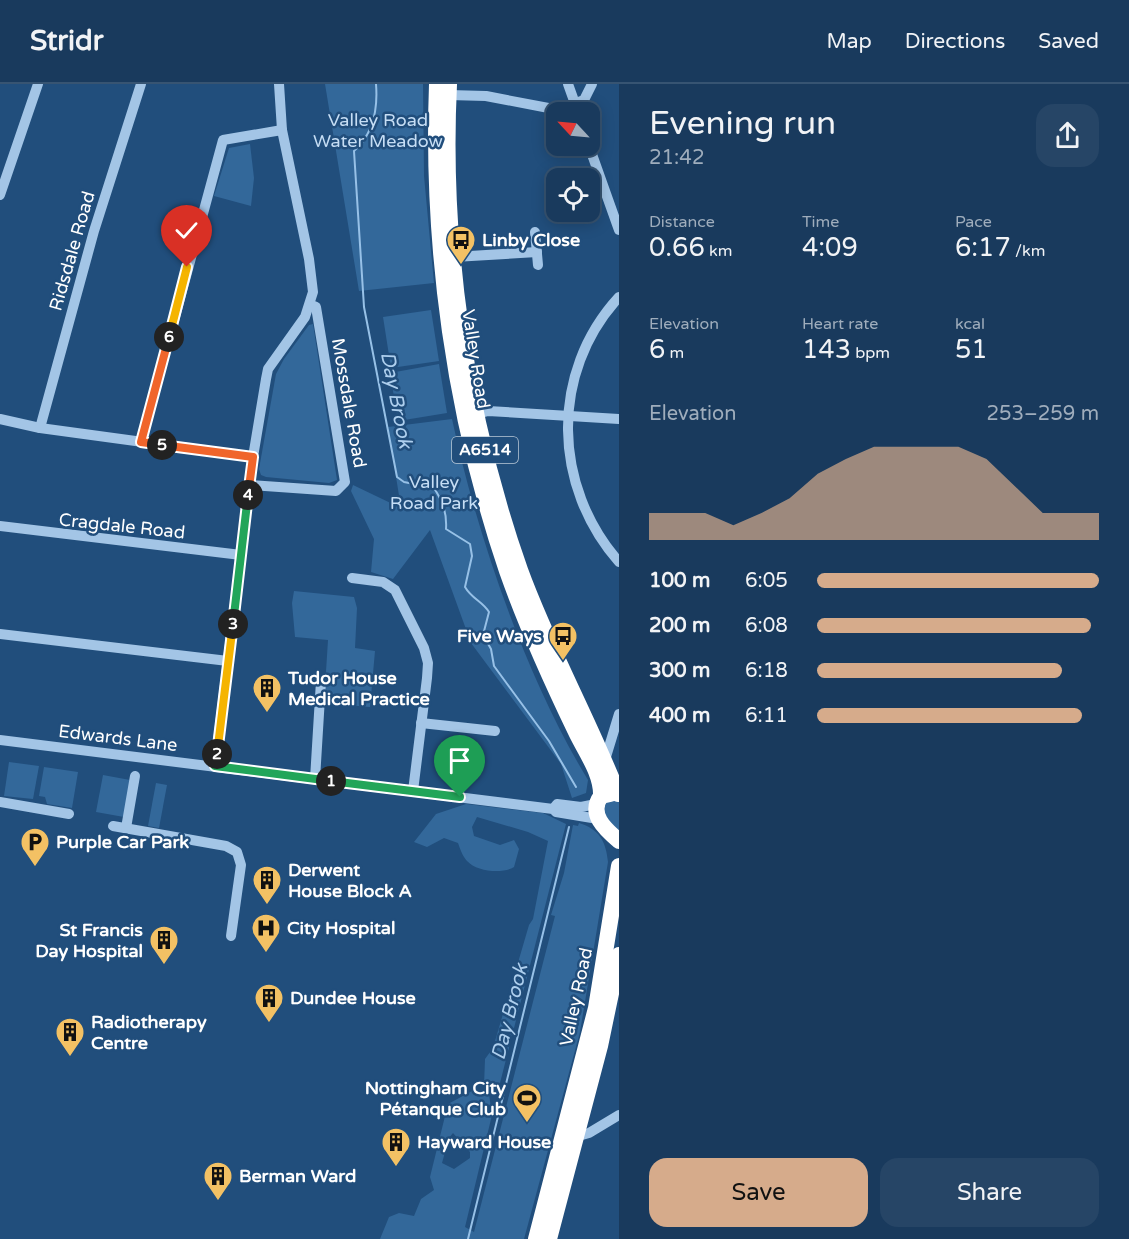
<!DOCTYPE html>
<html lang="en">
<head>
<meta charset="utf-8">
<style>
  :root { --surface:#193a5d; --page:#264566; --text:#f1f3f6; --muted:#9fadbc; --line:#375472; --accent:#d6ab8b }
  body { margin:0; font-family:"Varela Round",sans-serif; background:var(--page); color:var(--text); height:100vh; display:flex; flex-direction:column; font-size:22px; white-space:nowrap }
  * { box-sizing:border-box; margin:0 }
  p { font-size:20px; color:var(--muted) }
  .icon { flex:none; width:33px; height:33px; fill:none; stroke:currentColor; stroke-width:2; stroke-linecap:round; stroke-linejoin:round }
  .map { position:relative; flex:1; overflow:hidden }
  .sheet { display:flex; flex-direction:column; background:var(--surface); width:510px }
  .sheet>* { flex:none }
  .needle { width:39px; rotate:296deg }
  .tools { position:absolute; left:546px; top:18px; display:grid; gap:12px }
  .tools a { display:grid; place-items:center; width:54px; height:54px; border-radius:12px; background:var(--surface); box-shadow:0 3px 15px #0003,0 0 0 2px var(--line); font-size:30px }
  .pin { position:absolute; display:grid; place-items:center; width:51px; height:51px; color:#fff; margin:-62px -26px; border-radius:50% 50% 50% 0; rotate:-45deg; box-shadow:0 0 6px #0007 }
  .pin .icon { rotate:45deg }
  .km { position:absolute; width:30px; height:30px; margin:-15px; border-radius:50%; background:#222; color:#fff; font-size:16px; line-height:30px; text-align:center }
  .round { display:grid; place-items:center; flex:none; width:63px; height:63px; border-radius:18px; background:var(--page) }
  .head { display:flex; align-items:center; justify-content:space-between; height:102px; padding:0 30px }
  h1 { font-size:33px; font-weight:600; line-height:45px }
  .stats { display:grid; grid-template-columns:repeat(3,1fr); gap:9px; height:102px; padding:6px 30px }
  .stats div { display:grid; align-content:center }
  .stats b { font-size:26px; font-weight:600 }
  .stats small { font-size:16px; font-weight:400 }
  .stats p { font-size:16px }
  .chart { height:168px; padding:12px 30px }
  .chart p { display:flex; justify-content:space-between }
  .chart svg { width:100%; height:108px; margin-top:6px; fill:var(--accent); opacity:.7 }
  .action { display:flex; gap:12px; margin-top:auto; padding:12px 30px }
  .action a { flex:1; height:69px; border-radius:18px; background:var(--accent); color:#111; font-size:24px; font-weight:600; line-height:69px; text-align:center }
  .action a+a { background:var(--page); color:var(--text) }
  ul { padding:0 30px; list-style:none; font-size:20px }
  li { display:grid; grid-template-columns:96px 72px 1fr; align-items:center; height:45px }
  li i { height:15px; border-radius:8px; background:var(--accent) }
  header { display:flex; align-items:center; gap:36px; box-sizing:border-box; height:84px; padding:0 30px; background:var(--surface); border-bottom:2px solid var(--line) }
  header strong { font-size:28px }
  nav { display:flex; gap:33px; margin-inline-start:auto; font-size:21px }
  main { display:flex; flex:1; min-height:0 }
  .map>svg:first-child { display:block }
  .green { fill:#33689a; fill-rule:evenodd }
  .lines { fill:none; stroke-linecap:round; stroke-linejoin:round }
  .stream { stroke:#97c1e7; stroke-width:2 }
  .minor { stroke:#a3c5e6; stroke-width:10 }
  .highway { stroke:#fff; stroke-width:16 }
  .split-1-casing { stroke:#fff; stroke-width:12 }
  .split-2-casing { stroke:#fff; stroke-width:12 }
  .split-3-casing { stroke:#fff; stroke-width:12 }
  .split-4-casing { stroke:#fff; stroke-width:12 }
  .split-5-casing { stroke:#fff; stroke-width:12 }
  .split-6-casing { stroke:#fff; stroke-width:12 }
  .split-7-casing { stroke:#fff; stroke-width:12 }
  .split-1 { stroke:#22a559; stroke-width:8 }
  .split-2 { stroke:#22a559; stroke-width:8 }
  .split-3 { stroke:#f5b400; stroke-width:8 }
  .split-4 { stroke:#22a559; stroke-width:8 }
  .split-5 { stroke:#f0652b; stroke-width:8 }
  .split-6 { stroke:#f0652b; stroke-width:8 }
  .split-7 { stroke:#f5b400; stroke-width:8 }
  .labels { text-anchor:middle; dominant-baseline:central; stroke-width:5; stroke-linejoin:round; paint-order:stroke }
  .shield { fill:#214e7c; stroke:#bccad8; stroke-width:1.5 }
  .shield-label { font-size:16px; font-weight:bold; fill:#fff }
  .park-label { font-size:18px; fill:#c6def5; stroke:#214e7c }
  .poi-label { font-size:18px; font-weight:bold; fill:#fff; stroke:#214e7c; text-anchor:start }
  .street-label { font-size:18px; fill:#fff; stroke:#214e7c }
  .water-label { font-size:20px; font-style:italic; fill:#aecfee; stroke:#214e7c }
</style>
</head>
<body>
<header>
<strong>Stridr</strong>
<nav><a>Map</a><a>Directions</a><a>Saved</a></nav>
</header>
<main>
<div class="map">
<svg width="619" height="1155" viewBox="0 0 619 1155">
  <rect width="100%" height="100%" fill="#214e7c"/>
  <!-- green -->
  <g class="green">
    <path d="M 325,0 L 423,0 L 424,92 L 434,199 L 359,207 Z"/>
    <path d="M 250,60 L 254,94 L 251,122 L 214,112 L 229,64 Z"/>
    <path d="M 431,226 L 439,277 L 391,284 L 383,233 Z"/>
    <path d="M 313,240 L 337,396 L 329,399 L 266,393 L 261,391 L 259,385 L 276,290 L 284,275 L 309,241 Z"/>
    <path d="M 439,280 L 447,329 L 398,337 L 390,289 Z"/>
    <path d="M 452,335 C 477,452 526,594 588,696 L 586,709 L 572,714 L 561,680 L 471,559 L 430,446 L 393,495 L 371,488 L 374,455 L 351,407 L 353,401 L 401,424 L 388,343 Z"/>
    <path d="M 294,507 L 354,513 L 357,524 L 355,564 L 375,567 L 370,623 L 324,619 L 328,556 L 295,553 L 292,519 Z"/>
    <path d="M 9,678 L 39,682 L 33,715 L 4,712 Z"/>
    <path d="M 44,683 L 78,688 L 72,724 L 47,720 L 45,713 L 39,712 Z"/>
    <path d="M 103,691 L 130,696 L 124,733 L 96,728 Z"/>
    <path d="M 156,699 L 167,701 L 159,744 L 148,742 Z"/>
    <path d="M 610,716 L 619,717 L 619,751 L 603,730 L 606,718 Z"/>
    <path d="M 466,720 L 543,729 L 566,740 L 500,999 L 492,1006 L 484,1002 L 485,975 L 493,964 L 529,841 L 533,835 L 548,757 L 528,748 L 477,733 L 472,743 L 474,752 L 500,761 L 514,756 L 519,765 L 514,783 C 503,790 477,788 467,777 C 463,773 460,765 458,759 L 444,754 L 427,763 L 414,758 L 436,730 Z"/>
    <path d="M 579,739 C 599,745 606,757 608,778 L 580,948 L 524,1155 L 380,1155 L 389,1133 L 399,1129 L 414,1132 L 421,1115 L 434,1106 L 430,1093 L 448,1020 L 472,1007 L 489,1010 L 492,1031 L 465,1143 L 474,1148 L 555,832 L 551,831 L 564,789 L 573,741 L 578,742 ZM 453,1049 L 470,1068 L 470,1074 L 454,1085 L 442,1079 L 449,1054 Z"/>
  </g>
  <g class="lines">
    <!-- stream -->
    <g class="stream">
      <path d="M 376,0 C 378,25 373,50 354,67 L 364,223 L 397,393 L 404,398 L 434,404 C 443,418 447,429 446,445 L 470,460 L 472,472 L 465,503 C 472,515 482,517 489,528 L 483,551 L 491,565 L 494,582 L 549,657 L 576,703"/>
      <path d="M 468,1155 L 569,743"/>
    </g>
    <!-- minor -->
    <g class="minor">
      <path d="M 568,0 L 578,28"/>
      <path d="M 449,11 L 486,12 L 559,26 L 584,16 L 592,0"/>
      <path d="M 589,62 L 619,146"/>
      <path d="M 0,111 L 38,0"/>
      <path d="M 535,148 L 538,181"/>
      <path d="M 454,173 L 537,168"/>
      <path d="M 619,213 C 549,289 553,403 619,478"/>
      <path d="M 477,330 L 488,327 L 619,335"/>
      <path d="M 0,335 L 40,344 L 253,373"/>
      <path d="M 40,344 L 94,147 L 141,0"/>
      <path d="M 141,358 L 223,56 L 282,46"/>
      <path d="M 250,401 L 336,407 L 345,398 L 316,223 L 311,221"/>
      <path d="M 0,442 L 241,471"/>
      <path d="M 352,494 L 383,498 L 395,506 L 424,564 L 428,579 L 427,594 L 413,707"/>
      <path d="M 0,550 L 228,577"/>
      <path d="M 421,639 L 495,647"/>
      <path d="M 0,656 L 553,725 L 556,728 L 598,735"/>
      <path d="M 605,676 L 619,630"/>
      <path d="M 215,682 L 253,373 L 266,295 L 268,285 L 305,233 L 313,208 L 309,175 L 282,46 L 279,0"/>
      <path d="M 315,695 L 321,597"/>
      <path d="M 0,718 L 69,730"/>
      <path d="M 553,725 L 557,720 L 581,723 L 596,720"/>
      <path d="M 113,742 L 226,762 L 237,768 L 241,781 L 231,852"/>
      <path d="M 126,744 L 135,692"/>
      <path d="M 575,1053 L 589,1049 L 619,1031"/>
    </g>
    <!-- highway -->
    <g class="highway">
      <path d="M 437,0 C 431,164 454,331 507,487 C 526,541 550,594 575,646 C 584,666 602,689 601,712"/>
      <path d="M 449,0 C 441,162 466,333 520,486 C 548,563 588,634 618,710"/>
      <path d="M 610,710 L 601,712 C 588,730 605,745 619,757"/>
      <path d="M 536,1155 L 596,924 L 619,782"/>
      <path d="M 549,1155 L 600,962 L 619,871"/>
    </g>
  </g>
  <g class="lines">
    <!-- split-1 casing -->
    <g class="split-1-casing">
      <path id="split-1" d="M 331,697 L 460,713"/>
    </g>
    <!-- split-2 casing -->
    <g class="split-2-casing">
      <path id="split-2" d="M 217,670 L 215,682 L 331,697"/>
    </g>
    <!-- split-3 casing -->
    <g class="split-3-casing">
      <path id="split-3" d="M 217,670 L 233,540"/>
    </g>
    <!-- split-4 casing -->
    <g class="split-4-casing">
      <path id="split-4" d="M 233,540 L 248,411"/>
    </g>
    <!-- split-5 casing -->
    <g class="split-5-casing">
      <path id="split-5" d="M 162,361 L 253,373 L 248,411"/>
    </g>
    <!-- split-6 casing -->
    <g class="split-6-casing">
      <path id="split-6" d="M 162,361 L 141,358 L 169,253"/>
    </g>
    <!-- split-7 casing -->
    <g class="split-7-casing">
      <path id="split-7" d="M 169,253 L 187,183"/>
    </g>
    <!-- split-1 -->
    <use href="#split-1" class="split-1"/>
    <!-- split-2 -->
    <use href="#split-2" class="split-2"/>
    <!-- split-3 -->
    <use href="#split-3" class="split-3"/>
    <!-- split-4 -->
    <use href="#split-4" class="split-4"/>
    <!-- split-5 -->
    <use href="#split-5" class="split-5"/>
    <!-- split-6 -->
    <use href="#split-6" class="split-6"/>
    <!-- split-7 -->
    <use href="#split-7" class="split-7"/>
  </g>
  <!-- icons -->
  <defs>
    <g id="bus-pin" transform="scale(1.5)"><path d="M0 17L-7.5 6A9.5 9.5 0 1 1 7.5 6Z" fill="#f3c164" stroke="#214e7c"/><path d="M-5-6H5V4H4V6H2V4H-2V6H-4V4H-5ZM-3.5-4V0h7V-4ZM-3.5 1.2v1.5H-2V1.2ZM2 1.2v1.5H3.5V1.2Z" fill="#111"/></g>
    <g id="building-pin" transform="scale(1.5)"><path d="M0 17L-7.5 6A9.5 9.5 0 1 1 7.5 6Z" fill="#f3c164" stroke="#214e7c"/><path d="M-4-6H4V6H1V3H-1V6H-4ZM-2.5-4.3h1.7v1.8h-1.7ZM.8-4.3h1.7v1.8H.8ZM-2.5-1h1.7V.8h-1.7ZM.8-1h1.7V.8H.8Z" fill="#111"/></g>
    <g id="parking-pin" transform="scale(1.5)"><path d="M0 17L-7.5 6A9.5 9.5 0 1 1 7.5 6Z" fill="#f3c164" stroke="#214e7c"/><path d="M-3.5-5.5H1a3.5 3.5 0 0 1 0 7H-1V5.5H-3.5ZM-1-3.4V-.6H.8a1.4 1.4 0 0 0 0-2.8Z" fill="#111"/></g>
    <g id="hospital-pin" transform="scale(1.5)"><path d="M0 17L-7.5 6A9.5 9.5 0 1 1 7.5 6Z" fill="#f3c164" stroke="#214e7c"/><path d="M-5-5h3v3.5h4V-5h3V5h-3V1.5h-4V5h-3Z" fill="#111"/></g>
    <g id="stadium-pin" transform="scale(1.5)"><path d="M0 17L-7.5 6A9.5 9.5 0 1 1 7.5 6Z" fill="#f3c164" stroke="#214e7c"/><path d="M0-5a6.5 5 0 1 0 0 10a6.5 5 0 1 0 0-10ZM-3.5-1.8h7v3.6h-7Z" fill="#111"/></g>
  </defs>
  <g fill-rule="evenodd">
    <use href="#bus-pin" x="461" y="156"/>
    <use href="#bus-pin" x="563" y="552"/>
    <use href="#building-pin" x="267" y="604"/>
    <use href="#parking-pin" x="35" y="758"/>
    <use href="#building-pin" x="267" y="796"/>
    <use href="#hospital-pin" x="266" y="844"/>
    <use href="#building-pin" x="164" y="856"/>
    <use href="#building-pin" x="269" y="914"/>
    <use href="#building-pin" x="70" y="948"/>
    <use href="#stadium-pin" x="527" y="1014"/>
    <use href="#building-pin" x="396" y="1058"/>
    <use href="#building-pin" x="218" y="1092"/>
  </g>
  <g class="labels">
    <!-- shield labels -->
    <rect class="shield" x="452" y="353" width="66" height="26" rx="4.5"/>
    <g class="shield-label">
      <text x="485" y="366">A6514</text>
    </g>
    <!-- park labels -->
    <g class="park-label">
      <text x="378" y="36">Valley Road<tspan x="378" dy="21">Water Meadow</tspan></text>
      <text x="434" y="398">Valley<tspan x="434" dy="21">Road Park</tspan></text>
    </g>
    <!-- poi labels -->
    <g class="poi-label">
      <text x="482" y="156">Linby Close</text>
      <text x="542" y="552" text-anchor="end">Five Ways</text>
      <text x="288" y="594">Tudor House<tspan x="288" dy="21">Medical Practice</tspan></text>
      <text x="56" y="758">Purple Car Park</text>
      <text x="288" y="786">Derwent<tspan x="288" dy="21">House Block A</tspan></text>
      <text x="287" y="844">City Hospital</text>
      <text x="143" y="846" text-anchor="end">St Francis<tspan x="143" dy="21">Day Hospital</tspan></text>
      <text x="290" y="914">Dundee House</text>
      <text x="91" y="938">Radiotherapy<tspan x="91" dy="21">Centre</tspan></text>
      <text x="506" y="1004" text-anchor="end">Nottingham City<tspan x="506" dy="21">Pétanque Club</tspan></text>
      <text x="417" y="1058">Hayward House</text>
      <text x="239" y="1092">Berman Ward</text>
    </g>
    <!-- street labels -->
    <g class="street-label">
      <text transform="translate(72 167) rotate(-74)">Ridsdale Road</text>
      <text transform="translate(476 275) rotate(81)">Valley Road</text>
      <text transform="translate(349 319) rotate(80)">Mossdale Road</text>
      <text transform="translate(122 442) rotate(6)">Cragdale Road</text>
      <text transform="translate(118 654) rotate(7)">Edwards Lane</text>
      <text transform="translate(576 913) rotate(-78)">Valley Road</text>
    </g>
    <!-- water labels -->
    <g class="water-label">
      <text transform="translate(396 316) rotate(79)">Day Brook</text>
      <text transform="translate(510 928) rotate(-76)">Day Brook</text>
    </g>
  </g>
</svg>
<div class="tools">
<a><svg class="needle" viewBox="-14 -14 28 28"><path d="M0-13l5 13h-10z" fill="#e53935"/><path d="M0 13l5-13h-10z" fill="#9fadbc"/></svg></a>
<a><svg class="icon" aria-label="locate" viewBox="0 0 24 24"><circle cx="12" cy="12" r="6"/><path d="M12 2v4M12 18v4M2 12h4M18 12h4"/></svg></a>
</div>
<div class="pin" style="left:460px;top:713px;background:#1e9e55"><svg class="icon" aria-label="arrive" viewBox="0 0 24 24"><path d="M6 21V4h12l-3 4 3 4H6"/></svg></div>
<div class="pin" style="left:187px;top:183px;background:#d93025"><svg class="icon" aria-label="check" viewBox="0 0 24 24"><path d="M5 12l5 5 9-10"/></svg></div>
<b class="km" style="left:331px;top:697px">1</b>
<b class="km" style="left:217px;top:670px">2</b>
<b class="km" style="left:233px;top:540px">3</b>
<b class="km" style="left:248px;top:411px">4</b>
<b class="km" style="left:162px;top:361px">5</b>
<b class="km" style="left:169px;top:253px">6</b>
</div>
<section class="sheet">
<div class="head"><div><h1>Evening run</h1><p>21:42</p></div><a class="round"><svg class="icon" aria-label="share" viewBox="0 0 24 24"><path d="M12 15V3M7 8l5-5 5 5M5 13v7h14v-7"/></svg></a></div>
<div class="stats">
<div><p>Distance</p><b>0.66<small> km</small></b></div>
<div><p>Time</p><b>4:09</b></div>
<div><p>Pace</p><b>6:17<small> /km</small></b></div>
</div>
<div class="stats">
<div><p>Elevation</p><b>6<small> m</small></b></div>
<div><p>Heart rate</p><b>143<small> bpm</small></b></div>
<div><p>kcal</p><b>51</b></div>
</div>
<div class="chart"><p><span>Elevation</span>253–259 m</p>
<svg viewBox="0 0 160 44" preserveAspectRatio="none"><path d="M0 44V33L10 33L20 33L30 38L40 33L50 27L60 17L70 11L80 6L90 6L100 6L110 6L120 11L130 22L140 33L150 33L160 33V44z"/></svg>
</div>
<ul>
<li><b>100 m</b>6:05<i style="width:100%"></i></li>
<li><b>200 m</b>6:08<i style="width:97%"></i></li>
<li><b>300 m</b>6:18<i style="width:87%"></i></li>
<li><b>400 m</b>6:11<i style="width:94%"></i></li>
</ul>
<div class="action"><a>Save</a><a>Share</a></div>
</section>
</main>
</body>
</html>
